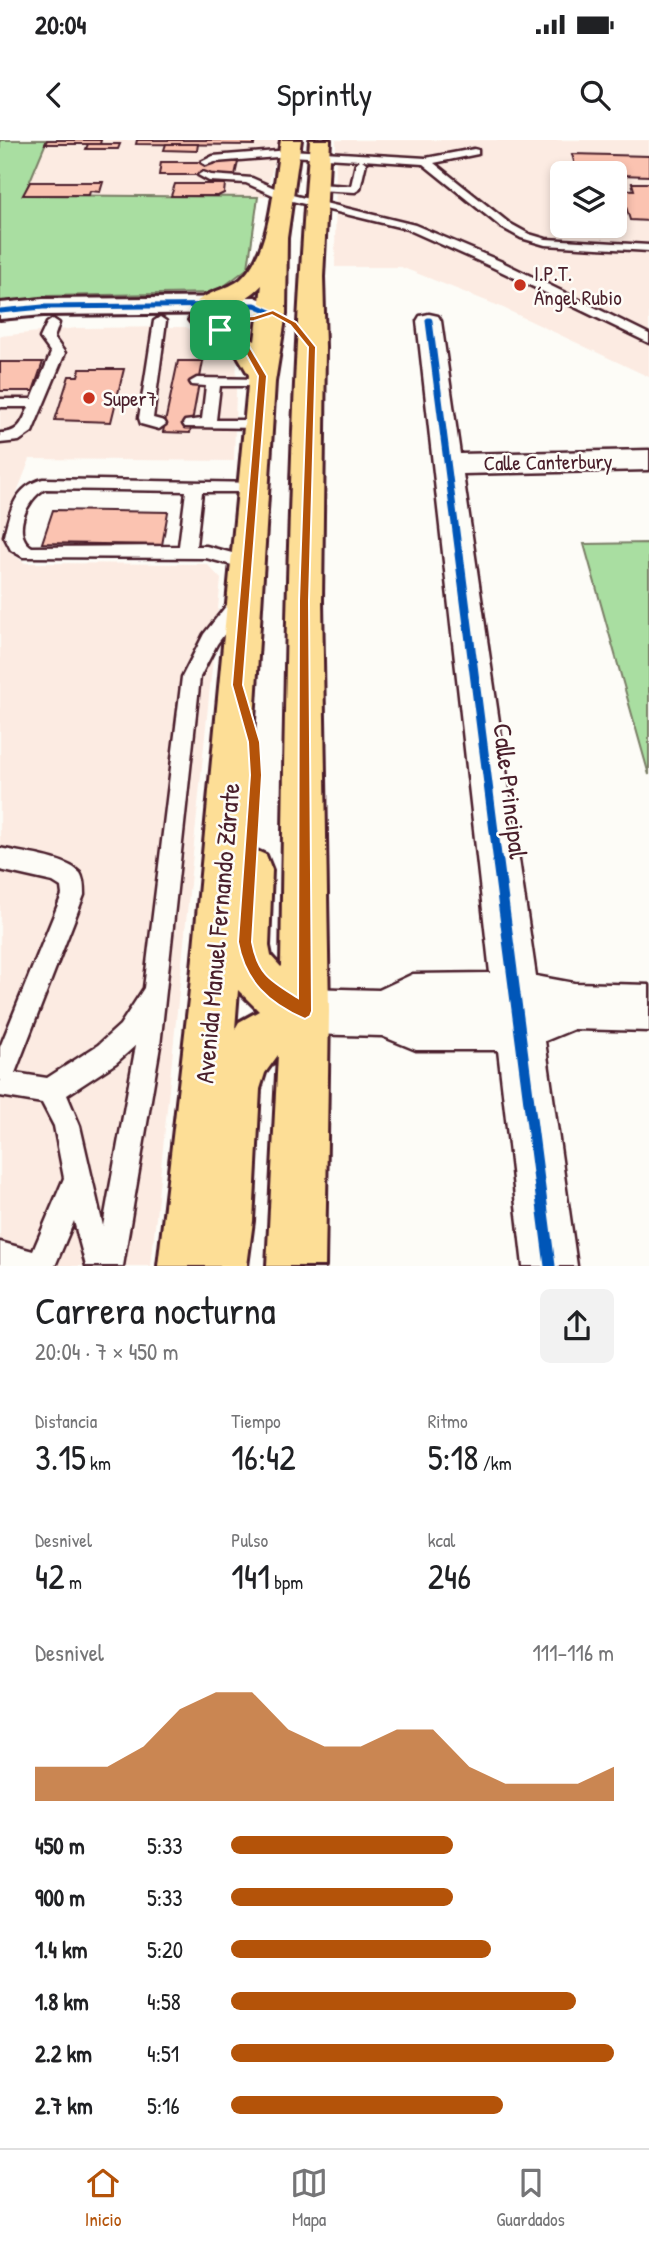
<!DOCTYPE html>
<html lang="es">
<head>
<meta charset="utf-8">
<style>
  :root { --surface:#fff; --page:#f2f2f2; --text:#202124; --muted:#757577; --line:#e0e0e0; --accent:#b45309 }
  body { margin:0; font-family:"Patrick Hand",sans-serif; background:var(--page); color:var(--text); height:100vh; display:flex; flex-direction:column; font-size:26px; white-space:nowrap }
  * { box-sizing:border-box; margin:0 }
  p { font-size:23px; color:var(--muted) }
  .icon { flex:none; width:38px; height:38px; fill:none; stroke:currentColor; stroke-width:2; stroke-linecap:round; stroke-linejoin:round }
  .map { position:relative; height:1126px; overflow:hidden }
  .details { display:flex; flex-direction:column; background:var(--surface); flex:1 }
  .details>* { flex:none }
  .fabs { position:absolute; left:550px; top:21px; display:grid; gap:14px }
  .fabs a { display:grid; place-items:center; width:77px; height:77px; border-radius:10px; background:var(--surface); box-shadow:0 4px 10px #0003; font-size:35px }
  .pin { position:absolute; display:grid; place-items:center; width:60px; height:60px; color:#fff; margin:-30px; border-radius:14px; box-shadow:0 4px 10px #0006 }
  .round { display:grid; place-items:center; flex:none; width:74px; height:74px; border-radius:10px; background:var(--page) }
  .overview { display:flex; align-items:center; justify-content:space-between; height:119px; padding:0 35px }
  h1 { font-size:38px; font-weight:600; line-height:52px }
  .figures { display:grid; grid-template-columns:repeat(3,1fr); gap:10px; height:119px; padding:7px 35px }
  .figures div { display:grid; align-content:center }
  .figures b { font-size:35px; font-weight:600 }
  .figures small { font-size:19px; font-weight:400 }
  .figures p { font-size:19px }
  .chart { height:196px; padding:14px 35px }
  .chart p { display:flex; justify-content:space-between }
  .chart svg { width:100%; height:126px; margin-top:7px; fill:var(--accent); opacity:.7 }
  ul { padding:0 35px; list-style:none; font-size:23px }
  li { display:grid; grid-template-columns:112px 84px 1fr; align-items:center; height:52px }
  li i { height:18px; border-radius:9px; background:var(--accent) }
  .status { display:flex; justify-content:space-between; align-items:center; height:49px; padding:0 35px; background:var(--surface); direction:ltr }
  .status svg { height:19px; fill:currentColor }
  header { display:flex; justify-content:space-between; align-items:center; height:91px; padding:0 35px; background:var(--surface); font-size:32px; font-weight:600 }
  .tabs { display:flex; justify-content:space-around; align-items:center; height:98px; border-top:2px solid var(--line); background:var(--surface); font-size:19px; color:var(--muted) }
  .tabs a { display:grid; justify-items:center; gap:4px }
  .tabs .active { color:var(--accent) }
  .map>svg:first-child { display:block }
  .built { fill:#fcebe2; fill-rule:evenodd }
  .green { fill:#a9dea1; stroke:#7a7e66; stroke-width:2 }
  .building { fill:#fbc3b1; stroke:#4a1f2b; stroke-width:2 }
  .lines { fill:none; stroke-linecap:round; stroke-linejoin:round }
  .lane-casing { stroke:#4a1f2b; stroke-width:5 }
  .street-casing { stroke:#4a1f2b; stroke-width:5 }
  .secondary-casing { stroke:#4a1f2b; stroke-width:6 }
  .primary-casing { stroke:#4a1f2b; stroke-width:6 }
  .lane { fill:#fdfcf7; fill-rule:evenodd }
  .street { fill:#fdfcf7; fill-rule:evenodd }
  .secondary { fill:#fdfcf7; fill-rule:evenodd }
  .primary { fill:#fdde96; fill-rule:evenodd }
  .cycleway-far3-casing { stroke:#fdfcf7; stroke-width:8 }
  .cycleway-far2-casing { stroke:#fdfcf7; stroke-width:10 }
  .cycleway-far1-casing { stroke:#fdfcf7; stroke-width:13 }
  .cycleway-casing { stroke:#fdfcf7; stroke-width:16 }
  .cycleway-far3 { stroke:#0057b8; stroke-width:5 }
  .cycleway-far2 { stroke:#0057b8; stroke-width:7 }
  .cycleway-far1 { stroke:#0057b8; stroke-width:9 }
  .cycleway { stroke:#0057b8; stroke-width:11 }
  .route { fill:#b45309; stroke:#fff; stroke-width:2; fill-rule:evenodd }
  .poi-dot { fill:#c8321e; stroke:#fdfcf7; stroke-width:2.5 }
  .labels { text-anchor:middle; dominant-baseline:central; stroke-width:5; stroke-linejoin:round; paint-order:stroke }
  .far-poi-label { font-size:21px; fill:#4a1f2b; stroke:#fdfcf7; text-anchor:start }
  .far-street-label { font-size:21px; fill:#4a1f2b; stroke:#fdfcf7 }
  .street-label { font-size:26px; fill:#4a1f2b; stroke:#fdfcf7 }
</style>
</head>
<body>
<div class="status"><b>20:04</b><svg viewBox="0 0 49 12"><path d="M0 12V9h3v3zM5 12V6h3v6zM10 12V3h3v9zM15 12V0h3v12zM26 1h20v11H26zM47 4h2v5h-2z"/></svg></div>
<header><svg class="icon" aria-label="back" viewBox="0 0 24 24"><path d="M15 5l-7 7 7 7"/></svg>Sprintly<svg class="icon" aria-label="search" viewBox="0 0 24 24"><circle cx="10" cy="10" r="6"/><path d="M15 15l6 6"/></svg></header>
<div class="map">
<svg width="649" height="1126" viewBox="0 0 649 1126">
  <rect width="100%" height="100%" fill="#fdfcf7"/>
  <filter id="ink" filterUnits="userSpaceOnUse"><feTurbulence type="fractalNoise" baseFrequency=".0143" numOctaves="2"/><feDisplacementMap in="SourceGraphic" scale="14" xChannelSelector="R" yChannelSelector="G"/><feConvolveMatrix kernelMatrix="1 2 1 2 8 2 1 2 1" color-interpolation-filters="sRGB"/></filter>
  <g filter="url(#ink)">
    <!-- built -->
    <g class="built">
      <path d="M 47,0 L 280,0 L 265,57 L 23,55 Z"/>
      <path d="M 336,0 L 649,0 L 649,237 L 499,166 L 401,127 L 335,127 ZM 562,33 L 614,33 L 614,86 L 562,86 Z"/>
      <path d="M 186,187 L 237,215 L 234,321 L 30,319 L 1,393 L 8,411 L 25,423 L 207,424 L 221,439 L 151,1126 L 0,1126 L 0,196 L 77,188 Z"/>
    </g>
    <!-- green -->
    <g class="green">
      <path d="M 0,0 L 47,0 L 24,55 L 258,57 L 248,128 L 215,153 L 46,156 L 0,163 Z"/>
      <path d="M 649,403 L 649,635 L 584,404 Z"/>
    </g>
    <!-- building -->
    <g class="building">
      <path d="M 47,0 L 101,0 L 100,4 L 45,4 Z"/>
      <path d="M 137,0 L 255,0 L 254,5 L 136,4 Z"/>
      <path d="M 88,4 L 120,4 L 118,9 L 86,9 Z"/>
      <path d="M 166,4 L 198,4 L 197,11 L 164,10 Z"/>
      <path d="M 572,14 L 649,16 L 649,36 L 621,35 L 623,42 L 614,41 L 614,33 L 577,33 Z"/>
      <path d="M 161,22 L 238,22 L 235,35 L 159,35 Z"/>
      <path d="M 30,42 L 103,42 L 100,52 L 90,51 L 89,55 L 23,55 Z"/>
      <path d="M 632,43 L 649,43 L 649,81 L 630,80 L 624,60 L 614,60 L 614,49 L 634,50 Z"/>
      <path d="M 175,44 L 225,44 L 224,53 L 218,56 L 171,56 Z"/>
      <path d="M 178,221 L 203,221 L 190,293 L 163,292 Z"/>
      <path d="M 0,222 L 43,222 L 33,251 L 0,251 Z"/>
      <path d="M 80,229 L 124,229 L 111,282 L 55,280 L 69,236 L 78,236 Z"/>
      <path d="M 53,370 L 168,372 L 162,405 L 42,403 Z"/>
    </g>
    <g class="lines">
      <!-- lane casing -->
      <g class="lane-casing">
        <g id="lane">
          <path d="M 474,9 L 478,10 L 478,14 L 434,23 L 509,83 L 529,94 L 546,99 L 649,105 L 649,111 L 545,105 L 521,98 L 501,87 L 423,24 L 362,20 L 366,23 L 360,49 L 355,52 L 317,50 L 312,47 L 317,44 L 351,46 L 356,23 L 360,20 L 290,16 L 215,22 L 206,25 L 201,22 L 213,16 L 290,10 L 426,18 Z"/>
          <path d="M 203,32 L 211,35 L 252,38 L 288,54 L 415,85 L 500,121 L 649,194 L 649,203 L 492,127 L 407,89 L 280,58 L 246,43 L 209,41 L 198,35 Z"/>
          <path d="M 160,177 L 166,181 L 153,278 L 164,281 L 166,284 L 159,289 L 141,284 L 139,278 L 154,181 Z"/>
          <path d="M 53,179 L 59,183 L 54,198 L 65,213 L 32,292 L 19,301 L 0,303 L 0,293 C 19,293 22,283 29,267 L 0,267 L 0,259 L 32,259 L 51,213 L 40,198 L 47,183 Z"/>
          <path d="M 197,238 L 266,239 L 266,245 L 261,246 L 220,246 L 216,280 L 258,280 L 263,282 L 265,285 L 263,288 L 185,287 L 183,284 L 185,281 L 202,279 L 206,246 L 192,245 L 190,242 Z"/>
          <path d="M 43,339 L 259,343 L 261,347 L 253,352 L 202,352 L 196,406 L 206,406 L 247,417 L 253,419 L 255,423 L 253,427 L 247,429 L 206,418 L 23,417 L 11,410 L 4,396 C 10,370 15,347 43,339 ZM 45,349 L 186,351 L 179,406 L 32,407 C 11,395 26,359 45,349 Z"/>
          <path d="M 240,454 L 246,456 L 249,461 L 217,504 L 200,537 L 160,906 L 123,1126 L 86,1126 L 74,1081 L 55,1126 L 0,1126 L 0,1102 L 33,1111 L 64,1038 L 54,986 L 42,963 L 0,956 L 0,907 L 62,755 L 61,747 L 53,742 L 0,730 L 0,708 C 20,713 66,717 80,733 C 84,739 84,749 84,755 L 15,933 L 47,938 L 98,905 L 120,885 L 144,848 L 182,537 L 204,494 L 234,456 ZM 136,905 L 103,1086 L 80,986 L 67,955 L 116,923 Z"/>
        </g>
      </g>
      <!-- street casing -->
      <g class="street-casing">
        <path id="street" d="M 429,174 L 438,176 L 441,181 L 460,314 L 649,310 L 649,330 L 463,334 L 536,836 L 574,843 L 649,845 L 649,891 L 574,889 L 545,901 L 577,1126 L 523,1126 L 498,910 L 416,910 L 382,896 L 305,894 L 289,887 L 282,871 L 289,855 L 305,848 L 379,850 L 413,834 L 490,833 L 417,181 L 420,176 Z"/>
      </g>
      <!-- secondary casing -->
      <g class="secondary-casing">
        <path id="secondary" d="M 255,157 L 282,168 L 286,173 L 282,178 L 273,181 L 251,173 L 43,175 L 0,179 L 0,163 L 43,159 Z"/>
      </g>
      <!-- primary casing -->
      <g class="primary-casing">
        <path id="primary" d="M 281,0 L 301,0 L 287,98 L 286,173 L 275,242 L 246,710 L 250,708 L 266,715 L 272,730 L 269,806 L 271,816 L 281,827 C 285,552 288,275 310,0 L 330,0 L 323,137 L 325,207 L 322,461 L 329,871 L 325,1126 L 267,1126 L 278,915 L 265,933 L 260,949 L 253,1081 L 247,1126 L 158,1126 L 189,859 L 249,235 L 235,211 L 193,185 L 189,180 L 193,175 C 214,169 238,190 255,201 L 262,145 C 248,160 219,175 198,170 L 194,165 C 204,152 228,150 241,139 C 272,111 274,40 281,0 ZM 238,850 L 259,871 L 239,882 L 235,889 Z"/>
      </g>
      <!-- lane -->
      <use href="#lane" class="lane"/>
      <!-- street -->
      <use href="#street" class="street"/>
      <!-- secondary -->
      <use href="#secondary" class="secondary"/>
      <!-- primary -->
      <use href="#primary" class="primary"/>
      <!-- cycleway-far3 casing -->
      <g class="cycleway-far3-casing">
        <path id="cycleway-far3" d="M 0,171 L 43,167 L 255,165 L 273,173"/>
      </g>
      <!-- cycleway-far2 casing -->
      <g class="cycleway-far2-casing">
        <path id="cycleway-far2" d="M 429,181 L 459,415"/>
      </g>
      <!-- cycleway-far1 casing -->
      <g class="cycleway-far1-casing">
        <path id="cycleway-far1" d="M 459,414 L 498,723"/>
      </g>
      <!-- cycleway casing -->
      <g class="cycleway-casing">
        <path id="cycleway" d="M 498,722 L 550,1126"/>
      </g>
      <!-- cycleway-far3 -->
      <use href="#cycleway-far3" class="cycleway-far3"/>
      <!-- cycleway-far2 -->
      <use href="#cycleway-far2" class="cycleway-far2"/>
      <!-- cycleway-far1 -->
      <use href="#cycleway-far1" class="cycleway-far1"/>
      <!-- cycleway -->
      <use href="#cycleway" class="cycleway"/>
    </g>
  </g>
  <!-- route -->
  <path class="route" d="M 273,170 L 296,182 L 316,207 L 309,461 L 312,871 L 310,876 L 305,879 C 268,863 245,841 238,802 L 250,635 L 248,602 L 232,545 L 258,236 L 242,207 L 198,180 L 254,176 ZM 272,175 L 290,185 L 308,207 L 299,461 L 298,858 C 271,841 258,835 252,802 L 262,635 L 260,602 L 243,545 L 267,236 L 248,204 L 211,182 L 254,181 Z"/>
  <!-- markers -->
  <g class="poi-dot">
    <circle cx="520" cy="145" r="7"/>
    <circle cx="89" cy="258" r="7"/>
  </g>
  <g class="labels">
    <!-- far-poi labels -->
    <g class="far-poi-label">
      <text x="534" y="133">I.P.T.<tspan x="534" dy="24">Ángel Rubio</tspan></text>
      <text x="103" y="258">Super7</text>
    </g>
    <!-- far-street labels -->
    <g class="far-street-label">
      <text transform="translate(548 322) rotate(-1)">Calle Canterbury</text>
    </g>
    <!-- street labels -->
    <g class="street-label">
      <text transform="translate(511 651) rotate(83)">Calle Principal</text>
      <text transform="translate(217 793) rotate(-85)">Avenida Manuel Fernando Zárate</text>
    </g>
  </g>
</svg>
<div class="fabs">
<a><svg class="icon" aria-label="layers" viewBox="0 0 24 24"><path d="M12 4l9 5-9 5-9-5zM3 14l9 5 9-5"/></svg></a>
</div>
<div class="pin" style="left:220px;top:190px;background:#1e9e55"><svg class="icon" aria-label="arrive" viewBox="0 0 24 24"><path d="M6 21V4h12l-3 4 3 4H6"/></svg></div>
</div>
<section class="details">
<div class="overview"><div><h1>Carrera nocturna</h1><p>20:04 · 7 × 450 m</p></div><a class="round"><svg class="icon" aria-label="share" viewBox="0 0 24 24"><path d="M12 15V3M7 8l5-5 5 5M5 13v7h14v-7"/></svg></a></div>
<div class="figures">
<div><p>Distancia</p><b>3.15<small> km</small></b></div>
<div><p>Tiempo</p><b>16:42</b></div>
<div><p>Ritmo</p><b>5:18<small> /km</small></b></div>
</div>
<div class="figures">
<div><p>Desnivel</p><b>42<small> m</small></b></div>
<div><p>Pulso</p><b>141<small> bpm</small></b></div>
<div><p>kcal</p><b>246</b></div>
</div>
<div class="chart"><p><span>Desnivel</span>111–116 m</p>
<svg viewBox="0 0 160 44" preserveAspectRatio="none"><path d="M0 44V32L10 32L20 32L30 25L40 12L50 6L60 6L70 19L80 25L90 25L100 19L110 19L120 32L130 38L140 38L150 38L160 32V44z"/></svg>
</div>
<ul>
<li><b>450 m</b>5:33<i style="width:58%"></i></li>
<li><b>900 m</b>5:33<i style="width:58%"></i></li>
<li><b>1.4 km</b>5:20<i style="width:68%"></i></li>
<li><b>1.8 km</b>4:58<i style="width:90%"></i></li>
<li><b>2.2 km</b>4:51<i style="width:100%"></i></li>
<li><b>2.7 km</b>5:16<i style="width:71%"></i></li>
</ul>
</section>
<nav class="tabs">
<a class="active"><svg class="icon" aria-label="home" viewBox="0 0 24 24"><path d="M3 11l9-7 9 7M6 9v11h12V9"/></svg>Inicio</a>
<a><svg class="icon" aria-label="map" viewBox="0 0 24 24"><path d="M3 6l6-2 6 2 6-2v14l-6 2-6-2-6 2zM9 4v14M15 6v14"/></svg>Mapa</a>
<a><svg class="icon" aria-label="saved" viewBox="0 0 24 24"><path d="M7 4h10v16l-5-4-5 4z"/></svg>Guardados</a>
</nav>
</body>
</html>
